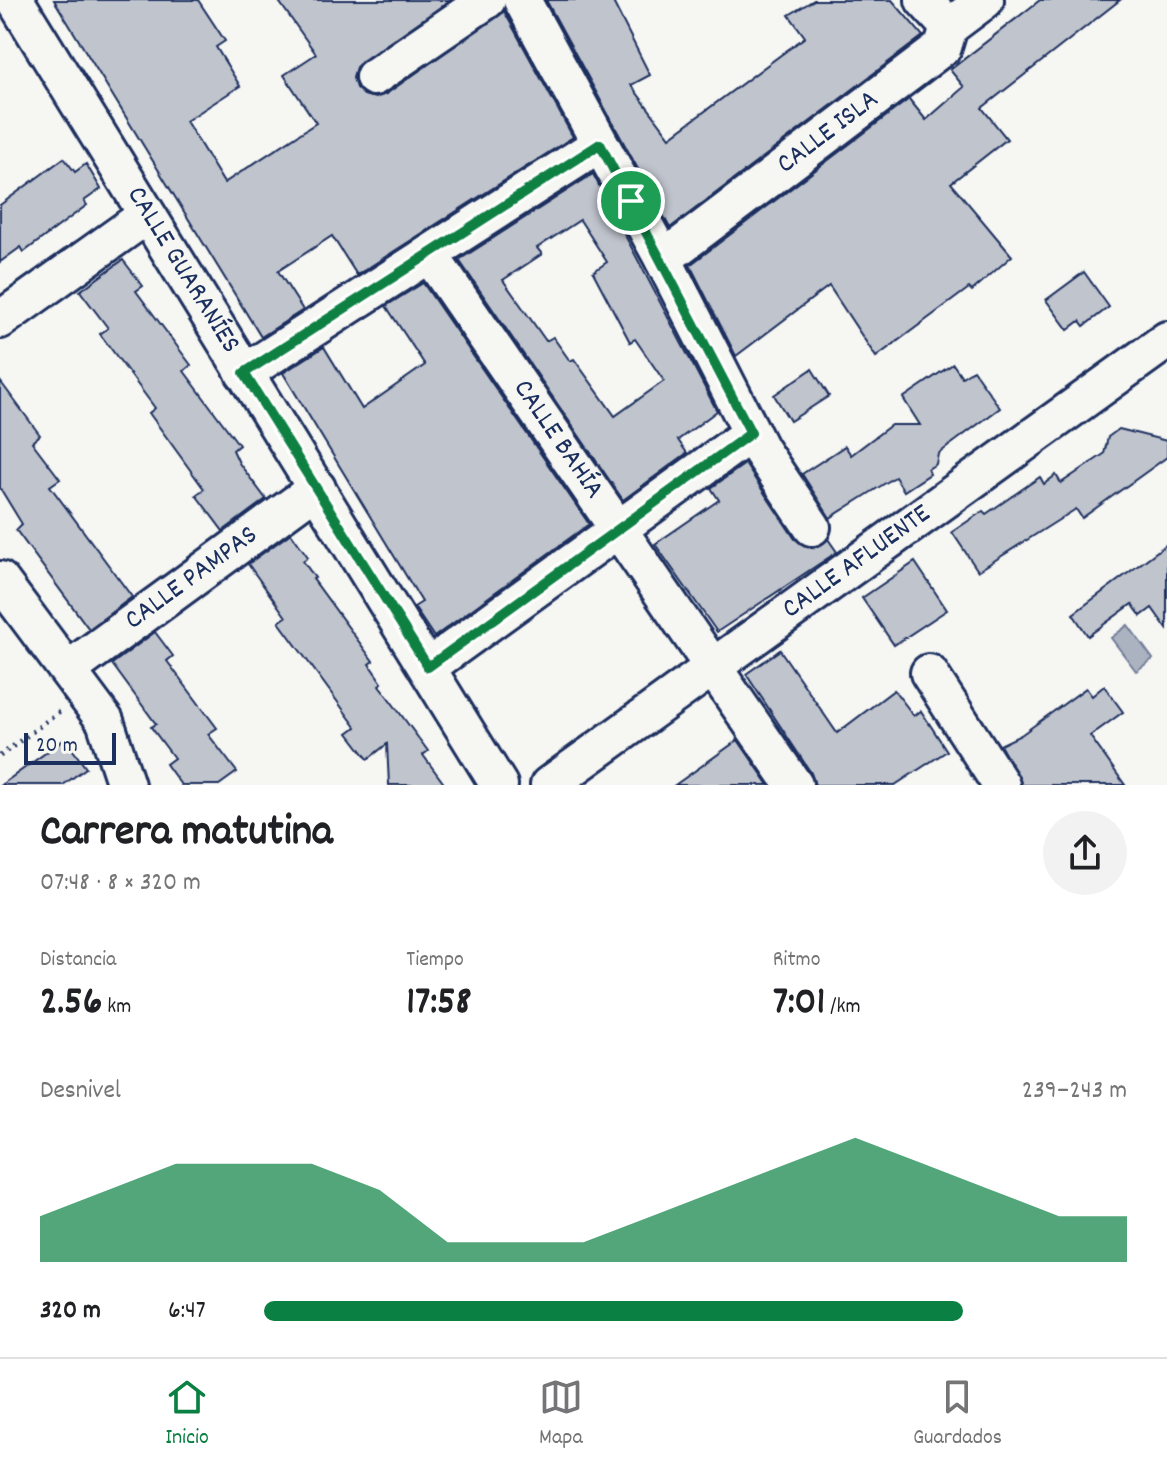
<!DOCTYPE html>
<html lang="es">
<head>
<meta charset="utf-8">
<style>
  :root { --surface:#fff; --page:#f2f2f2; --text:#202124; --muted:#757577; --line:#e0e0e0; --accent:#0b8043 }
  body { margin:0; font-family:Dekko,sans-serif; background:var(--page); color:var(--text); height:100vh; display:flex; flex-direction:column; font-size:30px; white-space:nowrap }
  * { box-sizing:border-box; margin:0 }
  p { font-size:26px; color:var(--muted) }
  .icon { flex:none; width:44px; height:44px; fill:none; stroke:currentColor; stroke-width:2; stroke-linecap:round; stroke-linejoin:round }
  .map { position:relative; height:785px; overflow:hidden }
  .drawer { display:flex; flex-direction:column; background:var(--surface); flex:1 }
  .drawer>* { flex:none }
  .scale { position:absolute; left:24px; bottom:20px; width:92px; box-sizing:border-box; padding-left:8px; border:4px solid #1b2f5e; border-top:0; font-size:22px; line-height:28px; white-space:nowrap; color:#1b2f5e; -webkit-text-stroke:6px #f6f6f2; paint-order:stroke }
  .pin { position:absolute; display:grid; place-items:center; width:68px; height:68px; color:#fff; margin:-34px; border:4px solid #fff; border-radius:50%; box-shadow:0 2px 8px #0007 }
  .round { display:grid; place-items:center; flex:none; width:84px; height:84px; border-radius:42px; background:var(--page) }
  .overview { display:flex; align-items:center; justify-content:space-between; height:136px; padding:0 40px }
  h1 { font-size:44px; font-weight:800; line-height:60px }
  .metrics { display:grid; grid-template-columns:repeat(3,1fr); gap:12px; height:136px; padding:8px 40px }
  .metrics div { display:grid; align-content:center }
  .metrics b { font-size:40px; font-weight:800 }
  .metrics small { font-size:22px; font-weight:400 }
  .metrics p { font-size:22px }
  .chart { height:224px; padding:16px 40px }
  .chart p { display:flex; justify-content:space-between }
  .chart svg { width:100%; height:144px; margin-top:8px; fill:var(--accent); opacity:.7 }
  ul { padding:0 40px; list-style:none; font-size:26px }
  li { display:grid; grid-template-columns:128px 96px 1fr; align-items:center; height:60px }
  li i { height:20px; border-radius:10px; background:var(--accent) }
  .tab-bar { display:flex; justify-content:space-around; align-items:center; height:112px; border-top:2px solid var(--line); background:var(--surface); font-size:22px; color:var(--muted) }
  .tab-bar a { display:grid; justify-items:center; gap:4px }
  .tab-bar .selected { color:var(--accent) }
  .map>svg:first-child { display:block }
  .water { fill:#abb2c0; stroke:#717e99; stroke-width:2 }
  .building { fill:#c0c4cd; stroke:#1b2f5e; stroke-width:2; fill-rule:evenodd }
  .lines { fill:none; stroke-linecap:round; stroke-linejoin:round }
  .minor-casing { stroke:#1b2f5e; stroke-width:42 }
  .path { stroke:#1b2f5e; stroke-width:5; stroke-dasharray:2 6; stroke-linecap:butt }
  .minor { stroke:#f6f6f2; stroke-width:36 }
  .route-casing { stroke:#fff; stroke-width:16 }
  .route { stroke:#0b8043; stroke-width:10 }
  .labels { text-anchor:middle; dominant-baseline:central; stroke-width:7; stroke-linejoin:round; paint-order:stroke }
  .street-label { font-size:28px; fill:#1b2f5e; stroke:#f6f6f2 }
</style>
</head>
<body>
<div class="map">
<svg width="1167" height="785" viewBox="0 0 1167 785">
  <rect width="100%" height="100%" fill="#f6f6f2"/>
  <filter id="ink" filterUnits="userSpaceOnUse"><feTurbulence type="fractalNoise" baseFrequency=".0125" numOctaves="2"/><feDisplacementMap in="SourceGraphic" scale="16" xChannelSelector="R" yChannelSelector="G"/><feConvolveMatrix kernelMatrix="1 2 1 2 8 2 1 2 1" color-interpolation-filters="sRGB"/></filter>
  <g filter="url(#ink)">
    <!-- water -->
    <path class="water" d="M 1128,625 L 1153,659 L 1136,671 L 1111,638 Z"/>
    <!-- building -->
    <g class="building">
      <path d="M 54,0 L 198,0 L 225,41 L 216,47 L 240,86 L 186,121 L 224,183 L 316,123 L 284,75 L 316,54 L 278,0 L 450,0 L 356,67 L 353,78 L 356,88 L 364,95 L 375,98 L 386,94 L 504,11 L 573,137 L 357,275 L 332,236 L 278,271 L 303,310 L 261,337 Z"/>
      <path d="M 546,0 L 612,0 L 650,75 L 631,85 L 670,137 L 805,37 L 789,15 L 814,0 L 892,0 L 923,36 L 670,228 Z"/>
      <path d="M 1040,0 L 1120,0 L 982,108 L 1007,139 L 951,183 L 1012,256 L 972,291 L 969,288 L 876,357 L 829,286 L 736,356 L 690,265 L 909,99 L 926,120 L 964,87 L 950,70 Z"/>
      <path d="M 64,158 L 75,172 L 86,164 L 101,189 L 84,201 L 87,205 L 24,252 L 21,247 L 0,262 L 0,205 Z"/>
      <path d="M 593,174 L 717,411 L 678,440 L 687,453 L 623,500 L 459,260 ZM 580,220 L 607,262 L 593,272 L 630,342 L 635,339 L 664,381 L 615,416 L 574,359 L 570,361 L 553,337 L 546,341 L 503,280 L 542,254 L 537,248 Z"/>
      <path d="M 123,260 L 143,286 L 136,291 L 191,365 L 184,371 L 239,445 L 233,450 L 239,463 L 266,499 L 223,531 L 196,495 L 204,489 L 149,413 L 155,408 L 100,334 L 108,328 L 80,291 Z"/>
      <path d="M 1084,272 L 1109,307 L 1084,326 L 1080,321 L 1068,330 L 1046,300 Z"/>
      <path d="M 423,283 L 589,524 L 434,637 L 414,607 L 422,602 L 283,373 L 324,347 L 362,409 L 425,365 L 386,306 Z"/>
      <path d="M 953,364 L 962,377 L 973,370 L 1000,408 L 938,454 L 936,464 L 928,469 L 930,474 L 904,491 L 895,477 L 830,518 L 802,474 L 845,446 L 851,455 L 891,425 L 920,425 L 903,398 Z"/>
      <path d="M 812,369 L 829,396 L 790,421 L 774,395 Z"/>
      <path d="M 0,381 L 40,435 L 32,442 L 60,479 L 50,486 L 132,597 L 89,629 L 16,530 L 22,524 L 0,488 Z"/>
      <path d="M 1119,429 L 1167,441 L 1167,457 L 1082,518 L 1076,509 L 978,571 L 952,532 L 983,511 L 986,514 L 1040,477 L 1044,484 L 1056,475 L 1061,483 L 1104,454 L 1108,437 Z"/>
      <path d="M 745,464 L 795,539 L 813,548 L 828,539 L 837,552 L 717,632 L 655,544 L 719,500 L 711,488 Z"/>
      <path d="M 291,533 L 308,557 L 303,561 L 315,578 L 313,579 L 373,661 L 369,664 L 382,683 L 379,685 L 428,751 L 423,755 L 445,785 L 389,785 L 387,744 L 368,759 L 348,733 L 356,727 L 279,622 L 286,617 L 248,564 Z"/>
      <path d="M 1167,544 L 1167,629 L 1152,608 L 1141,616 L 1132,604 L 1088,636 L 1073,614 Z"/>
      <path d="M 915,562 L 947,610 L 894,645 L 862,598 Z"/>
      <path d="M 155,632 L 173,656 L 167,661 L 217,728 L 208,734 L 237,772 L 219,785 L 181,785 L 166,764 L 174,758 L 151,727 L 156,724 L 112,664 Z"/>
      <path d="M 780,650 L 837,733 L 894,690 L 914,716 L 921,711 L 947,751 L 895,785 L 815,785 L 811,773 L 746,674 Z"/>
      <path d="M 1104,686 L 1123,712 L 1090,736 L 1125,785 L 1022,785 L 1000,745 L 1021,735 L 1086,688 L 1092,696 Z"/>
      <path d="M 65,739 L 86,768 L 63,785 L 1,785 Z"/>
      <path d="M 738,740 L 769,785 L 675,785 Z"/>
    </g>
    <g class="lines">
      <!-- minor casing -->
      <g class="minor-casing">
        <g id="minor">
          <path id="s1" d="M 15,0 L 499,785"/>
          <path d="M 522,0 L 663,259 L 760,449 L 812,527"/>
          <path d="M 924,0 L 949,27"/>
          <path d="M 374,77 L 487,0"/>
          <path id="s2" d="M 429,254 L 794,785"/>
          <path id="s3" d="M 663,259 L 943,47 L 949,27 L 985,0"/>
          <path d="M 0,320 L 147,215"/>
          <path d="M 244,373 L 600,144"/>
          <path d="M 0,580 L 105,721 L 126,785"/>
          <path d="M 428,667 L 751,433"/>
          <path id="s4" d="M 68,670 L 317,488"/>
          <path d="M 929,673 L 1001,785"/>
          <path id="s5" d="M 549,785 L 1167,340"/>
        </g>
      </g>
      <!-- path -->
      <path class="path" d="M 0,756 L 60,711"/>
      <!-- minor -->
      <use href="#minor" class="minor"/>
    </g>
  </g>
  <g class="lines" filter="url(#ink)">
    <!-- route casing -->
    <g class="route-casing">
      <path id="route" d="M 600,144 L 751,433 L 428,667 L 244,373 Z"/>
    </g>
    <!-- route -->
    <use href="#route" class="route"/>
  </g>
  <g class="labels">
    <!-- street labels -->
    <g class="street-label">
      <text stroke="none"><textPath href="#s3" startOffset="208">CALLE ISLA</textPath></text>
      <text stroke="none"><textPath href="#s1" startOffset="318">CALLE GUARANÍES</textPath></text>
      <text stroke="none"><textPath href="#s2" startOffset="226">CALLE BAHÍA</textPath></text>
      <text stroke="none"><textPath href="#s5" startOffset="380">CALLE AFLUENTE</textPath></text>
      <text stroke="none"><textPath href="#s4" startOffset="154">CALLE PAMPAS</textPath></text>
    </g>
  </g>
</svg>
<div class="scale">20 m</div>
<div class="pin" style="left:631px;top:201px;background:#1e9e55"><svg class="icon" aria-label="arrive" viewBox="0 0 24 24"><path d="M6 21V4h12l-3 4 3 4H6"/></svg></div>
</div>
<section class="drawer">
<div class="overview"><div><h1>Carrera matutina</h1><p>07:48 · 8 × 320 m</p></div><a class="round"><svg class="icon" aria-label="share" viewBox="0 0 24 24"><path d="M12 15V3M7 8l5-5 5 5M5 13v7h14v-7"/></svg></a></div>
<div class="metrics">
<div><p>Distancia</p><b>2.56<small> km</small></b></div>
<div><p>Tiempo</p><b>17:58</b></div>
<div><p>Ritmo</p><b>7:01<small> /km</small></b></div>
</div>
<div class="chart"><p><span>Desnivel</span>239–243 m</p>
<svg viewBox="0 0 160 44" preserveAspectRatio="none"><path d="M0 44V30L10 22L20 14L30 14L40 14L50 22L60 38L70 38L80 38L90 30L100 22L110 14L120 6L130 14L140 22L150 30L160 30V44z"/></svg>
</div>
<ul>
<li><b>320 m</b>6:47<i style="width:81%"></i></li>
</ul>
</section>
<nav class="tab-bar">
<a class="selected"><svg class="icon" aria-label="home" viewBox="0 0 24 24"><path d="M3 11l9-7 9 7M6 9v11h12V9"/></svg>Inicio</a>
<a><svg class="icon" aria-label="map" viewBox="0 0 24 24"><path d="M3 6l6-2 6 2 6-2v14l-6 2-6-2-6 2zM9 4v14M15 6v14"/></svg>Mapa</a>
<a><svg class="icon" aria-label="saved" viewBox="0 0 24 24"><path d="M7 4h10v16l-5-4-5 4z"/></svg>Guardados</a>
</nav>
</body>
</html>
